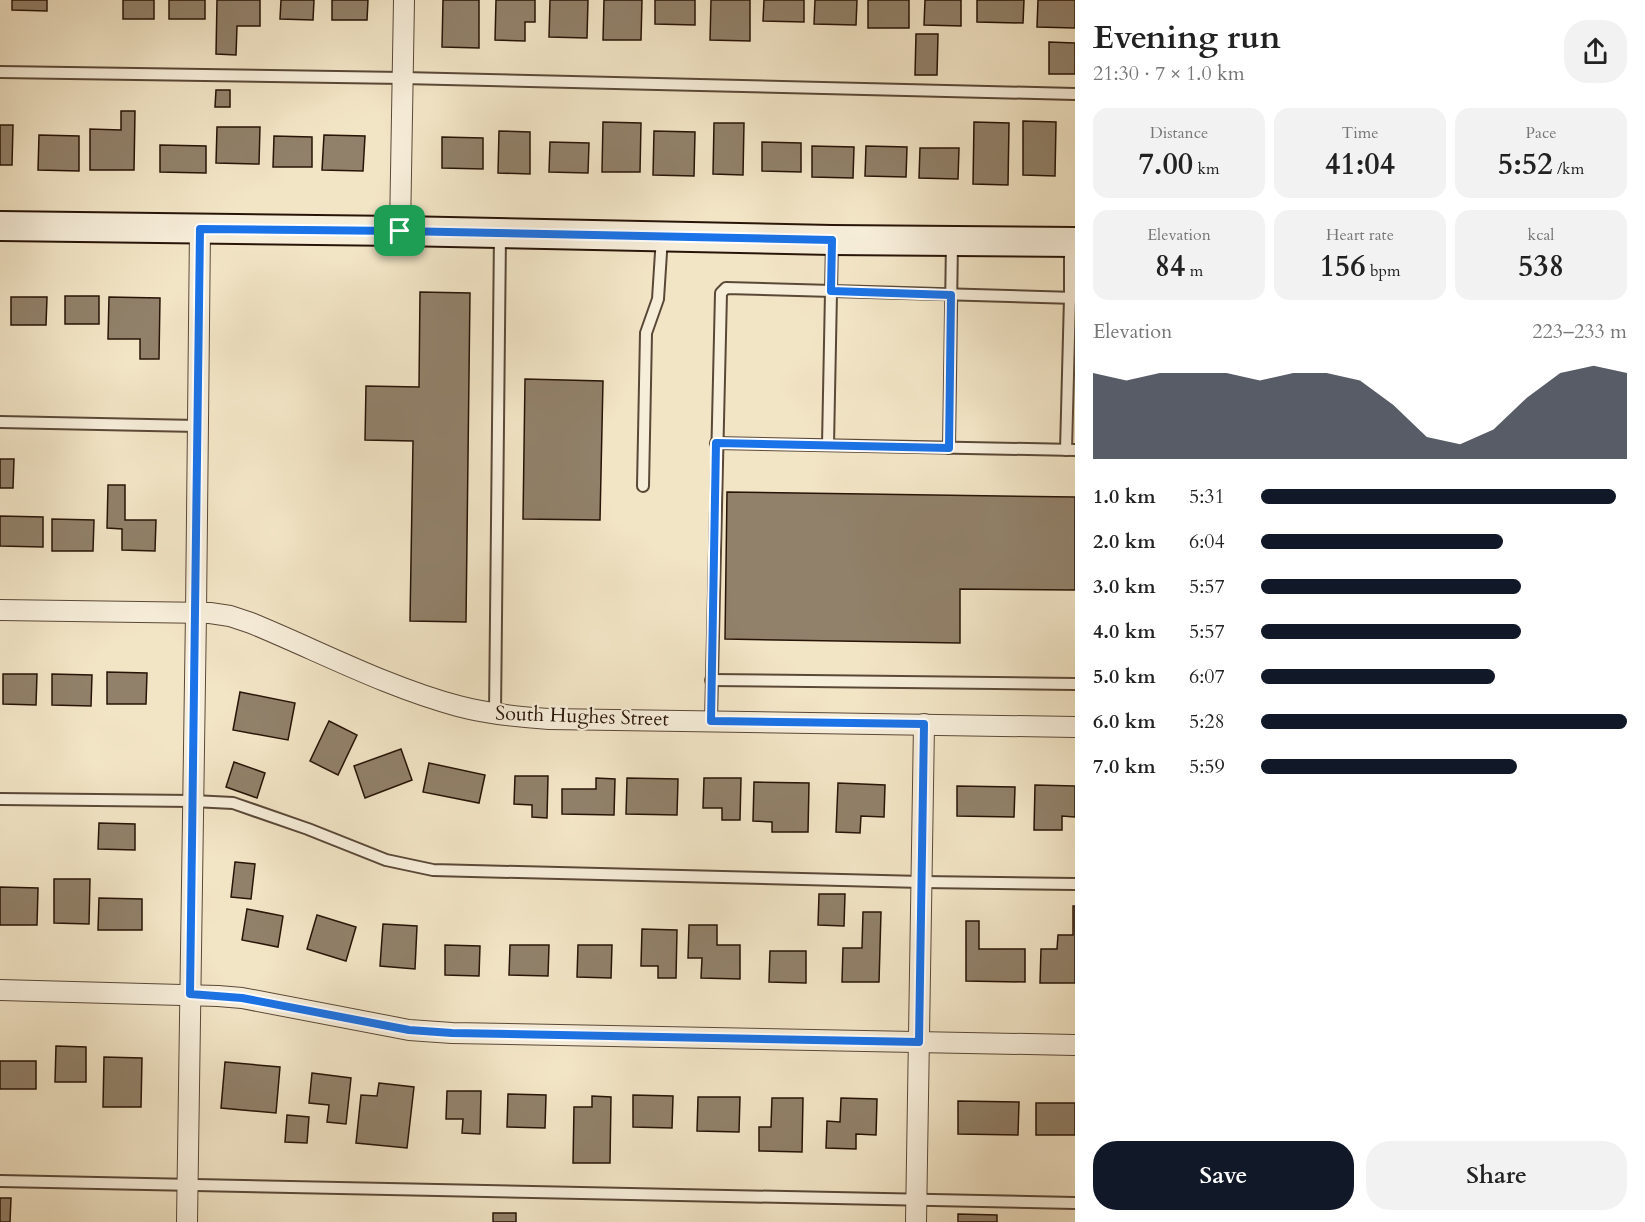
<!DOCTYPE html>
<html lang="en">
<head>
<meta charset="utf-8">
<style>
  :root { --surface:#fff; --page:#f2f2f2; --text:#222; --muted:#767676; --accent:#111827 }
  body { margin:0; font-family:Cardo,serif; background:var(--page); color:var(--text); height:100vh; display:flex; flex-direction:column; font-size:22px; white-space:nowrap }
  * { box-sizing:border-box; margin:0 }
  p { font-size:20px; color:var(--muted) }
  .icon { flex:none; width:33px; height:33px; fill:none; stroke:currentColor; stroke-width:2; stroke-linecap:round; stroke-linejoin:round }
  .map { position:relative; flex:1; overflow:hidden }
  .sheet { display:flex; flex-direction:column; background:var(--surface); width:570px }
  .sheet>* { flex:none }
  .pin { position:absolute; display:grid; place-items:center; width:51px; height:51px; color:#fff; margin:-26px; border-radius:12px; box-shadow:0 3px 9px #0006 }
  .round { display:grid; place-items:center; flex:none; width:63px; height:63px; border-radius:24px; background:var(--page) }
  .head { display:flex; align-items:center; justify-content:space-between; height:102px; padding:0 18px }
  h1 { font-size:33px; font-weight:600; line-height:45px }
  .stats { display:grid; grid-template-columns:repeat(3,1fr); gap:9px; height:102px; padding:6px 18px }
  .stats div { display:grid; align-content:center; border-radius:15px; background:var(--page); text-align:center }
  .stats b { font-size:30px; font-weight:600 }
  .stats small { font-size:16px; font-weight:400 }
  .stats p { font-size:16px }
  .chart { height:168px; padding:12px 18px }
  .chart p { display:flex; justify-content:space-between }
  .chart svg { width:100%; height:108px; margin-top:6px; fill:var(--accent); opacity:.7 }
  .cta { display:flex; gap:12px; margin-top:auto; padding:12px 18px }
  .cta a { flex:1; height:69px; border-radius:24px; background:var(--accent); color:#fff; font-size:24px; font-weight:600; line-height:69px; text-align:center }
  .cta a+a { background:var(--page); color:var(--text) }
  ul { padding:0 18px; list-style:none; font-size:20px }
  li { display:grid; grid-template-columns:96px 72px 1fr; align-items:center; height:45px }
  li i { height:15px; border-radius:8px; background:var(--accent) }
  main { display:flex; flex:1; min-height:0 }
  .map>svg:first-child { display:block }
  .building { fill:#91816a; stroke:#281407; stroke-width:1.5 }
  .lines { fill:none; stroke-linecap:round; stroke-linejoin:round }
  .lane-casing { stroke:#5a4837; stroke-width:14 }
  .street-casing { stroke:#5a4837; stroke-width:22 }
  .secondary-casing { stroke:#281407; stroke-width:32 }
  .lane { stroke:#f7eeda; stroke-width:10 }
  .street { stroke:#f7eeda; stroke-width:20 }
  .secondary { stroke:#f7eeda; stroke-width:28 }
  .route-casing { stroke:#fff; stroke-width:12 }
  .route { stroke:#1a73e8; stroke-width:8 }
  .labels { text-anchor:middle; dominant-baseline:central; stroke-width:4.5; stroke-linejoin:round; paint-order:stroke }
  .street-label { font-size:20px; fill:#281407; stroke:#f7eeda }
</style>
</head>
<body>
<main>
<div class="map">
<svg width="1075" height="1222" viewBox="0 0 1075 1222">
  <rect width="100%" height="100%" fill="#f2e5c6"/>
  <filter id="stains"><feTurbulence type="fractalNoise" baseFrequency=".00333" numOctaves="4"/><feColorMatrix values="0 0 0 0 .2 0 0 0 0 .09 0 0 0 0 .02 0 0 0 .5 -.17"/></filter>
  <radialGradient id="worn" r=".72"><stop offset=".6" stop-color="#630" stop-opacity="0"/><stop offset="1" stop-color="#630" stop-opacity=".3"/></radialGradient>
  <!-- building -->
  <g class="building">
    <path d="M 12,0 L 47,0 L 47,11 L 12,10 Z"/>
    <rect x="123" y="0" width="31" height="19"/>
    <rect x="169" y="0" width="36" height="19"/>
    <path d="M 217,0 L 260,0 L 260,26 L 237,26 L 236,55 L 216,54 Z"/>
    <path d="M 281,0 L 314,0 L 313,20 L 280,19 Z"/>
    <path d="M 332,0 L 368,0 L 367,20 L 332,20 Z"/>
    <path d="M 443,0 L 479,0 L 479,48 L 442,47 Z"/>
    <path d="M 496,0 L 535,0 L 535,22 L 525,22 L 525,41 L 495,40 Z"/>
    <path d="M 550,0 L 588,0 L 587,38 L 549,37 Z"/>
    <path d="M 604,0 L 642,0 L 641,40 L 603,40 Z"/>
    <path d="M 655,0 L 695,0 L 695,25 L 655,24 Z"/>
    <path d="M 711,0 L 750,0 L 750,41 L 710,40 Z"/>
    <path d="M 764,0 L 804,0 L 804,22 L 763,21 Z"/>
    <path d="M 815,0 L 857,0 L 856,25 L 814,24 Z"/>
    <rect x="868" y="0" width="41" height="28"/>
    <path d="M 925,0 L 961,0 L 961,26 L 924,25 Z"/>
    <path d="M 977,0 L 1024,0 L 1023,23 L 977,22 Z"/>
    <path d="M 1038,0 L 1075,0 L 1075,28 L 1037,27 Z"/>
    <path d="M 916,34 L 938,34 L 937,75 L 915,75 Z"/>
    <path d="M 1049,42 L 1075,43 L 1075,74 L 1049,74 Z"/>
    <path d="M 216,90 L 230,90 L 230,107 L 215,107 Z"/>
    <path d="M 121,111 L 135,111 L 134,170 L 90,170 L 90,129 L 121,130 Z"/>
    <path d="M 1023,121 L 1056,122 L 1055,176 L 1023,175 Z"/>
    <path d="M 603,122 L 641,123 L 640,172 L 602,172 Z"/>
    <path d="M 974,122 L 1009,123 L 1008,185 L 973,184 Z"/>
    <path d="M 714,123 L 744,123 L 743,175 L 713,174 Z"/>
    <path d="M 0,125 L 13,125 L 12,165 L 0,165 Z"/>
    <path d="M 217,127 L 260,127 L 259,164 L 216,163 Z"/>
    <path d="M 499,131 L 530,132 L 530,174 L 498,173 Z"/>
    <path d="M 654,131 L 695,132 L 694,176 L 653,175 Z"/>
    <path d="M 39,135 L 79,136 L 79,171 L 38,170 Z"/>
    <path d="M 324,135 L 365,136 L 363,171 L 322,170 Z"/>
    <path d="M 274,136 L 312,137 L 312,167 L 273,167 Z"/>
    <path d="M 442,137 L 483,138 L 483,169 L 442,168 Z"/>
    <path d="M 550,142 L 589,143 L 588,173 L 549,172 Z"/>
    <path d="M 762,142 L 801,143 L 801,172 L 762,171 Z"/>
    <path d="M 160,145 L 206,146 L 206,173 L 160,172 Z"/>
    <path d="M 812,146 L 854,147 L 853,178 L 812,177 Z"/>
    <path d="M 866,146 L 907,147 L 906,177 L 865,176 Z"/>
    <path d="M 920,148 L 959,148 L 958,179 L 919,178 Z"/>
    <path d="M 420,292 L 470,293 L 466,622 L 410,621 L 413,441 L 365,440 L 366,386 L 419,387 Z"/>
    <rect x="65" y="296" width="34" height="28"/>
    <path d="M 11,297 L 47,297 L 46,325 L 11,325 Z"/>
    <path d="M 109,297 L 160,298 L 159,359 L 140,359 L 140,339 L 108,339 Z"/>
    <path d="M 525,379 L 603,381 L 600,520 L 523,519 Z"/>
    <path d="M 0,459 L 14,459 L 13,488 L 0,488 Z"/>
    <path d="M 108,485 L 125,485 L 125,520 L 156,520 L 155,551 L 122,550 L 122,529 L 107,528 Z"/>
    <path d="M 727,492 L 1075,497 L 1075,590 L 960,589 L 960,643 L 725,639 Z"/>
    <path d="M 0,516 L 43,517 L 43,547 L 0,546 Z"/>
    <path d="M 52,519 L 94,520 L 93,551 L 52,551 Z"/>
    <path d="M 107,672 L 147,673 L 146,704 L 107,704 Z"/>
    <path d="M 3,674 L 37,674 L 36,705 L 3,704 Z"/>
    <path d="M 52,674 L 92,675 L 91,706 L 52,705 Z"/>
    <path d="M 240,692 L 295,703 L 288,740 L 233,730 Z"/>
    <path d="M 329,721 L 357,735 L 338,775 L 310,761 Z"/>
    <path d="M 401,749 L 412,780 L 365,798 L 354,766 Z"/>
    <path d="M 234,762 L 265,773 L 257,798 L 226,787 Z"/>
    <path d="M 429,763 L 485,775 L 479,803 L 423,792 Z"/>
    <path d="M 515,776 L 548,776 L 547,818 L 532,817 L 532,805 L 514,804 Z"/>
    <path d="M 596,778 L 615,779 L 614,815 L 562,814 L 562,789 L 596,789 Z"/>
    <path d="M 627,778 L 678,779 L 677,815 L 626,814 Z"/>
    <path d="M 704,778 L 741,778 L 740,820 L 722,820 L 722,808 L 703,808 Z"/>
    <path d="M 754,782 L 809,783 L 808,832 L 772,832 L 772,822 L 753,821 Z"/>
    <path d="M 838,783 L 885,785 L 884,817 L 861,816 L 860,833 L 836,832 Z"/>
    <path d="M 1035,785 L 1075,786 L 1075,817 L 1062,816 L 1062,830 L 1034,830 Z"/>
    <path d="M 957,786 L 1015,787 L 1014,817 L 957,816 Z"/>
    <path d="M 99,823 L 135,824 L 135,850 L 98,849 Z"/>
    <path d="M 235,862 L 255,864 L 251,899 L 231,897 Z"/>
    <path d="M 54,879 L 90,879 L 89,924 L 54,923 Z"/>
    <path d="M 0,887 L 38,888 L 37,925 L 0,925 Z"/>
    <path d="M 819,894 L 845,894 L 844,926 L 818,925 Z"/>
    <path d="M 99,898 L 142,899 L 142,930 L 98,930 Z"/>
    <path d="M 1073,906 L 1075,906 L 1075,983 L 1040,983 L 1041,949 L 1057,949 L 1058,935 L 1073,935 Z"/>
    <path d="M 247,909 L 283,916 L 278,947 L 242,940 Z"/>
    <path d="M 863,912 L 881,912 L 879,982 L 842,982 L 843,948 L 862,948 Z"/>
    <path d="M 317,915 L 356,927 L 346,961 L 307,949 Z"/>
    <path d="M 966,921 L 979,921 L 979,949 L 1025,949 L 1025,982 L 966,981 Z"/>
    <path d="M 383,924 L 417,926 L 415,969 L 380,966 Z"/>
    <path d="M 689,925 L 717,925 L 717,945 L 740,945 L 740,979 L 701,978 L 702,958 L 688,958 Z"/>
    <path d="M 642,929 L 677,930 L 676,978 L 658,978 L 658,966 L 641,966 Z"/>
    <path d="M 445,945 L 480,946 L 479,976 L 445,975 Z"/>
    <path d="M 510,945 L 549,945 L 548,976 L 509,975 Z"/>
    <path d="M 578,945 L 612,945 L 611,978 L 577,977 Z"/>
    <path d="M 770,951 L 806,951 L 806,983 L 769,982 Z"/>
    <path d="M 56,1046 L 86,1047 L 86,1082 L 55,1082 Z"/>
    <path d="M 104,1057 L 142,1058 L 141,1107 L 103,1107 Z"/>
    <rect x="0" y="1061" width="36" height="28"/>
    <path d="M 225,1062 L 280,1067 L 276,1113 L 221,1108 Z"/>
    <path d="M 312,1073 L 351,1078 L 346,1124 L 327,1122 L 329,1105 L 309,1103 Z"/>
    <path d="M 379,1083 L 414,1087 L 407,1148 L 356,1143 L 361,1095 L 377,1096 Z"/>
    <path d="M 447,1091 L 481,1091 L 480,1134 L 462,1133 L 463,1119 L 446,1119 Z"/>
    <path d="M 508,1094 L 546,1095 L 545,1128 L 507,1127 Z"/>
    <path d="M 633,1095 L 673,1096 L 672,1128 L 633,1127 Z"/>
    <path d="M 592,1096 L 611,1097 L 610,1163 L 573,1163 L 574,1107 L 592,1107 Z"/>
    <path d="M 698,1097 L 740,1097 L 739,1132 L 697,1131 Z"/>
    <path d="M 772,1098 L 803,1098 L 802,1152 L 759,1151 L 759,1127 L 771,1127 Z"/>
    <path d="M 841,1098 L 877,1099 L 876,1135 L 856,1134 L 856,1149 L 826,1148 L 827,1121 L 840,1122 Z"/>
    <path d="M 958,1101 L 1019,1102 L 1018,1135 L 958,1134 Z"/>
    <rect x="1036" y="1103" width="39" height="32"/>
    <path d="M 287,1115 L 309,1117 L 307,1143 L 285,1142 Z"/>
    <path d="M 0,1198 L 11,1198 L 10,1222 L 0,1222 Z"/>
    <rect x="493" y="1213" width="23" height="9"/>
    <path d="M 958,1214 L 997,1215 L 997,1222 L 958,1222 Z"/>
  </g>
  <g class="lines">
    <!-- lane casing -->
    <g class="lane-casing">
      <g id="lane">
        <path d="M 0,72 L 403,78 L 1075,94"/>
        <path d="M 0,422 L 198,426"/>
        <path d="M 716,443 L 1075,450"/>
        <path d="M 828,445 L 832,241"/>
        <path d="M 949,448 L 952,241"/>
        <path d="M 1066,450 L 1070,298 L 1070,243"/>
        <path d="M 643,486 L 646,333 L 658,299 L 662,237"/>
        <path d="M 711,680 L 1075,684"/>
        <path d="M 495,714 L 500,234"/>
        <path d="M 711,721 L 721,293 L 726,288 L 1075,298"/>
        <path d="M 0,799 L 193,801 L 233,803 L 308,829 L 386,860 L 433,870 L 922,882 L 1075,884"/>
        <path d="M 0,1181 L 1075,1203"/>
      </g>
    </g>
    <!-- street casing -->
    <g class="street-casing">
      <g id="street">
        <path d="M 400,231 L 404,0"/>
        <path d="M 0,610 L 210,613 L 230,616 L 251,623 C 319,651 387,687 458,706 C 488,714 518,717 549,719 L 1075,727"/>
        <path d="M 0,990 L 218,996 L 242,998 L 409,1030 L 452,1033 L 1075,1045"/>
        <path d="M 187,1222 L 196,613 L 200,229"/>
        <path d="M 916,1222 L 924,724"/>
      </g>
    </g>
    <!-- secondary casing -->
    <g class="secondary-casing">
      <path id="secondary" d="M 0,226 L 400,231 L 832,240 L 1075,242"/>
    </g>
    <!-- lane -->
    <use href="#lane" class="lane"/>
    <!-- street -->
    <use href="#street" class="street"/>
    <!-- secondary -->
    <use href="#secondary" class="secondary"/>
  </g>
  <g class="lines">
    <!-- route casing -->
    <g class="route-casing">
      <path id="route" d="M 200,229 L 400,231 L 832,240 L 831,291 L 951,295 L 949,448 L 716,443 L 711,721 L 924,724 L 919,1042 L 452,1033 L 409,1030 L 242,998 L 190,994 Z"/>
    </g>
    <!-- route -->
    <use href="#route" class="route"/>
  </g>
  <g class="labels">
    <!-- street labels -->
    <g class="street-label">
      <text transform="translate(582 716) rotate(2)">South Hughes Street</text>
    </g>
  </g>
  <rect width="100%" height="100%" filter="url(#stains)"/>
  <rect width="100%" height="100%" fill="url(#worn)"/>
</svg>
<div class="pin" style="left:400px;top:231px;background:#1e9e55"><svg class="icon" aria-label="arrive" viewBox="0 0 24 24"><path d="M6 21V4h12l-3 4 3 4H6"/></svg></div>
</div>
<section class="sheet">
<div class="head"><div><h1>Evening run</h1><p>21:30 · 7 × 1.0 km</p></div><a class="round"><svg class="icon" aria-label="share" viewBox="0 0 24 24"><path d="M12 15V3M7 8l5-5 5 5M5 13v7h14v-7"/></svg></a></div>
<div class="stats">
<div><p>Distance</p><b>7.00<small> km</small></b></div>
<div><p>Time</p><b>41:04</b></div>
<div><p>Pace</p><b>5:52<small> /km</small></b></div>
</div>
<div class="stats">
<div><p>Elevation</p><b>84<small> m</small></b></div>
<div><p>Heart rate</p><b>156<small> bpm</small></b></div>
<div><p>kcal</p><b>538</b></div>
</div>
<div class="chart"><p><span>Elevation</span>223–233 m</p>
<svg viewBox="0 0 160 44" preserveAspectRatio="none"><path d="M0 44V9L10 12L20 9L30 9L40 9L50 12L60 9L70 9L80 12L90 22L100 35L110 38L120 32L130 19L140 9L150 6L160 9V44z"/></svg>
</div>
<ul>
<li><b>1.0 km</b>5:31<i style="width:97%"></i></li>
<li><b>2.0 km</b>6:04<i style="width:66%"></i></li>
<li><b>3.0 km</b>5:57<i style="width:71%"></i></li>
<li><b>4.0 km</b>5:57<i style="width:71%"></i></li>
<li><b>5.0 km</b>6:07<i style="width:64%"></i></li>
<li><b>6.0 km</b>5:28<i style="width:100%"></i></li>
<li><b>7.0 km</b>5:59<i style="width:70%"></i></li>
</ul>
<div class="cta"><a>Save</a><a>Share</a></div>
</section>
</main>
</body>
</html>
